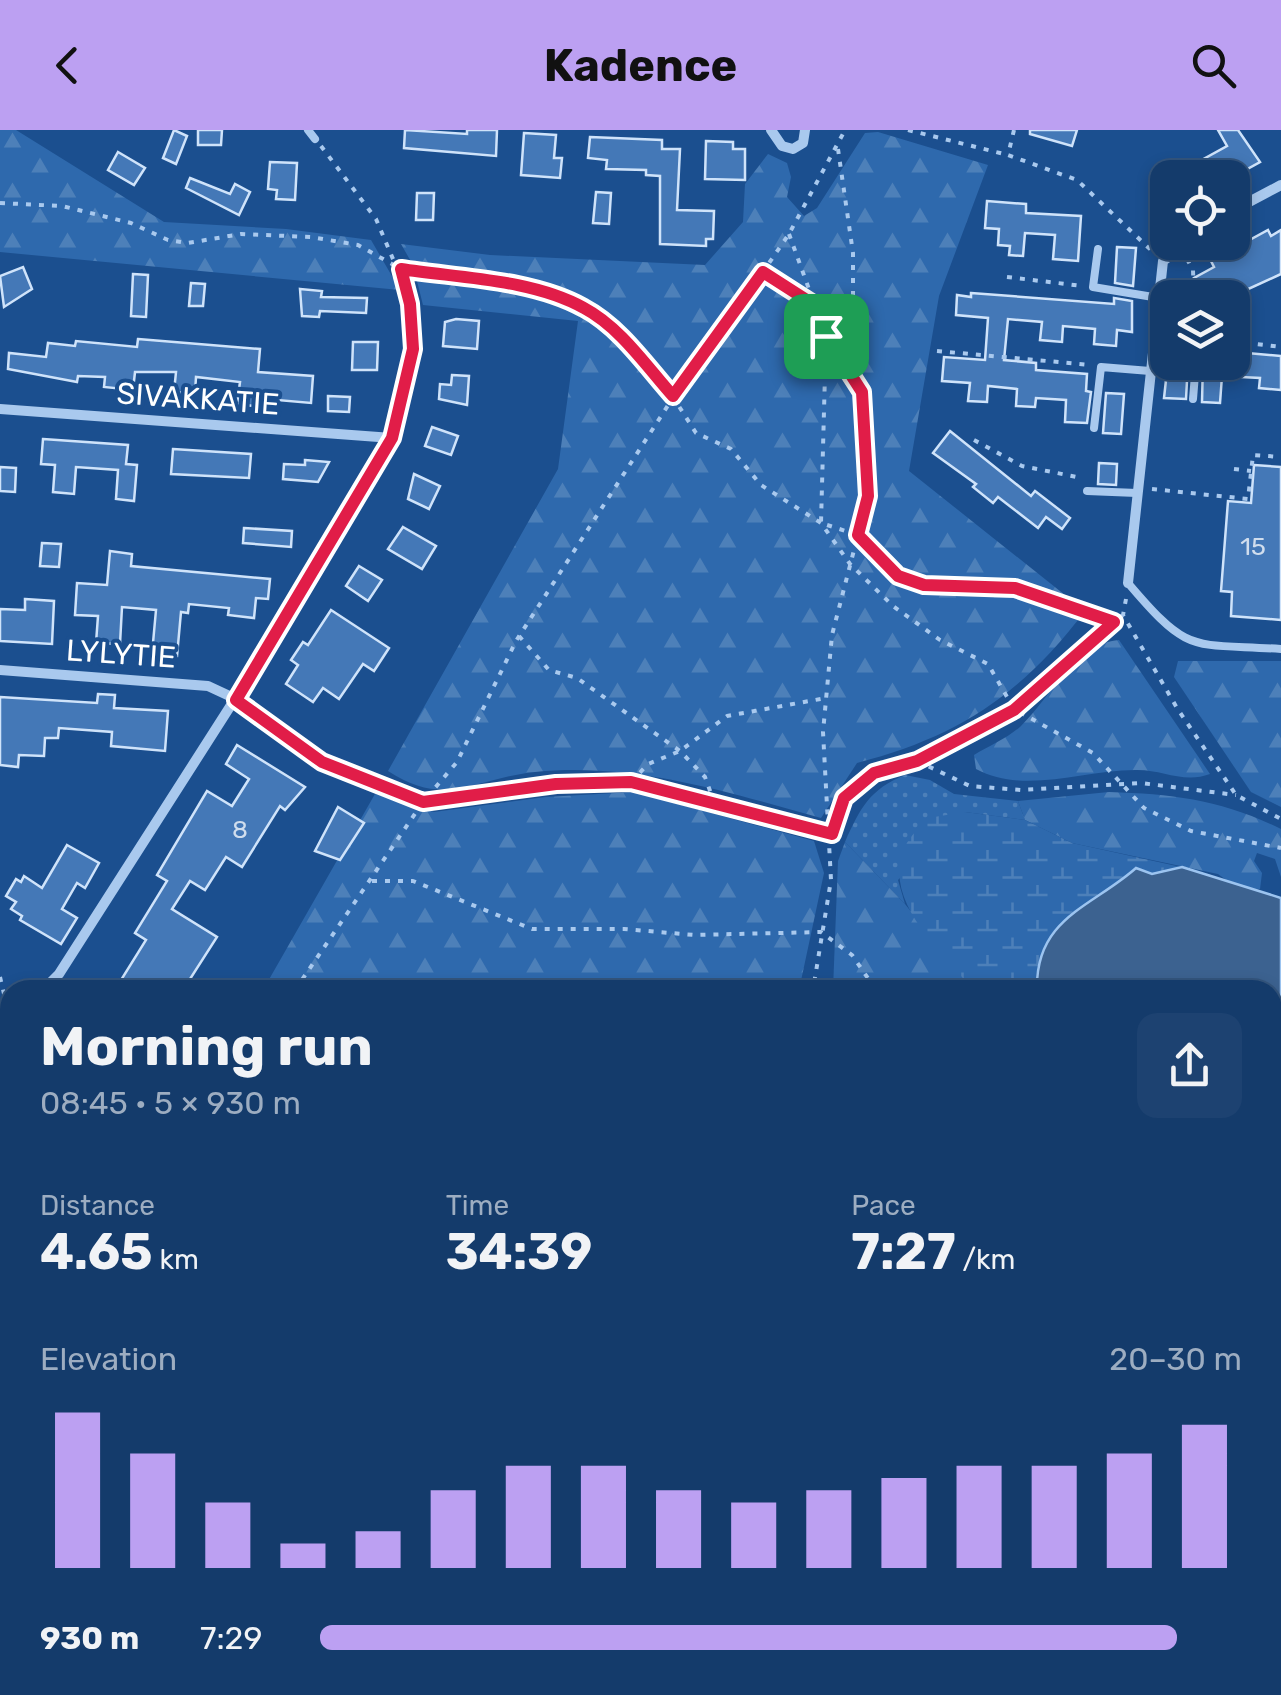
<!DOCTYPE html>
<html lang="en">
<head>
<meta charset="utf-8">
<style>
  :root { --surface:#143b6b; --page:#1d4271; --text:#f1f3f6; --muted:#9dadc1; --line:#33557e; --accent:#bca0f2 }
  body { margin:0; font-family:Rubik,sans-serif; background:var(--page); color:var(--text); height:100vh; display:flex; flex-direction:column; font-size:38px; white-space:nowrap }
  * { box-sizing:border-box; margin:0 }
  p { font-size:32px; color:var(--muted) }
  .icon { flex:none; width:55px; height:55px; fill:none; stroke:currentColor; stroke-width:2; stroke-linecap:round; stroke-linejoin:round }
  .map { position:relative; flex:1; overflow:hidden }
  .sheet { position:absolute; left:0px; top:850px; width:1282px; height:715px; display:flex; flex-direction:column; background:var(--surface); border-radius:30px 30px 0 0; box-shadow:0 5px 15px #0003,0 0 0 2px var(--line) }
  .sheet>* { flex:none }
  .buttons { position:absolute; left:1150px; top:30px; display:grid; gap:20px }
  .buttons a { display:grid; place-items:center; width:100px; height:100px; border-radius:20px; background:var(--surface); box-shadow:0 5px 15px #0003,0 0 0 2px var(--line); font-size:50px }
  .pin { position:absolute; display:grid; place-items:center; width:85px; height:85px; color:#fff; margin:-42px; border-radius:20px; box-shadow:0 5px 15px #0006 }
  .round { display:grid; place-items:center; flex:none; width:105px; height:105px; border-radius:20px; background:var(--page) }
  .head { display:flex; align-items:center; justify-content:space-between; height:170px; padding:0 40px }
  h1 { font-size:55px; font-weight:700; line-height:75px }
  .figures { display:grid; grid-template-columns:repeat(3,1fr); gap:15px; height:170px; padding:10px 40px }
  .figures div { display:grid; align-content:center }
  .figures b { font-size:50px; font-weight:700 }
  .figures small { font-size:28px; font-weight:400 }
  .figures p { font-size:28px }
  .chart { height:280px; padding:20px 40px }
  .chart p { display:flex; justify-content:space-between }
  .chart svg { width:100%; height:180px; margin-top:10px; stroke:var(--accent); stroke-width:6 }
  ul { padding:0 40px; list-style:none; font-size:32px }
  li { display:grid; grid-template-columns:160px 120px 1fr; align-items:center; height:75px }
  li i { height:25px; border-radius:12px; background:var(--accent) }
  header { display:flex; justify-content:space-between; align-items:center; height:130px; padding:0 40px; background:var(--accent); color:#111; font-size:45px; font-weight:700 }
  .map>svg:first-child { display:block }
  .green { fill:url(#green-dots) }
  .forest { fill:url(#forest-firs) }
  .wetland { fill:url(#wetland-marsh) }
  .water { fill:#3c6290; stroke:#9cc4f0; stroke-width:2.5 }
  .building { fill:#4478b7; stroke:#cfe3fa; stroke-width:2.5 }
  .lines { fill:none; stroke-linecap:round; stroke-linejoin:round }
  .path { stroke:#a9c9ee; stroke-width:4; stroke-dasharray:5 8; stroke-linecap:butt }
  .service { stroke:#a9c9ee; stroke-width:8 }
  .minor { stroke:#a9c9ee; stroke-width:10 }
  .route-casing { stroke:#fff; stroke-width:20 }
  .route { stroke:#e11d48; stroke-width:12 }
  .labels { text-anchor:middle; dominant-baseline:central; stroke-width:8; stroke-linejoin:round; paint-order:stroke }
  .number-label { font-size:25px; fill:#d0dded }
  .street-label { font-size:30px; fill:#fff; stroke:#1b4f8f }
</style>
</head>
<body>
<header><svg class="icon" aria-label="back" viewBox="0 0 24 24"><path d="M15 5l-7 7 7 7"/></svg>Kadence<svg class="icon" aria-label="search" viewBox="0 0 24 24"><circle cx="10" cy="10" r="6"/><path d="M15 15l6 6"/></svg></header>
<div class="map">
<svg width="1281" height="1565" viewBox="0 0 1281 1565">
  <defs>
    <pattern id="green-dots" width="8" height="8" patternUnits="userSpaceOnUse" patternTransform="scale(2.5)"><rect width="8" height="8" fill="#2e69ad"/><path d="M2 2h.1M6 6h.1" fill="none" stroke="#4d80b9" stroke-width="1.8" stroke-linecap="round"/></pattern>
    <pattern id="forest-firs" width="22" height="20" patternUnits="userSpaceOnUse" patternTransform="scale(2.5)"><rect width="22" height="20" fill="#2e69ad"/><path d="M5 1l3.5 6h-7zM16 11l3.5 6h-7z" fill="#4d80b9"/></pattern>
    <pattern id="wetland-marsh" width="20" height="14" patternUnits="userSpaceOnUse" patternTransform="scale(2.5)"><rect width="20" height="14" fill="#2e69ad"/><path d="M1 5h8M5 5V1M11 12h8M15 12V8" fill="none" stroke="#4d80b9"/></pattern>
  </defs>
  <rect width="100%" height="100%" fill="#1b4f8f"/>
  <!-- green -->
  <path class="green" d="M 905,645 L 930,650 L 954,664 L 1018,671 L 1025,690 L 965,682 L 898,750 L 905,774 L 845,712 C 860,678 870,659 905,645 Z"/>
  <!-- forest -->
  <g class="forest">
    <path d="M 0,0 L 16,0 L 164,92 L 286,99 L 371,110 L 400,160 L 0,122 Z"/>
    <path d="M 878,2 L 988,35 L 939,166 L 909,341 L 1085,481 C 1021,565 958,607 857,633 L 821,688 C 727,662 634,632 535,642 C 475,648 446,679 388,641 L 558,339 L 578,191 L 423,175 L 413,135 L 401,114 L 490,125 L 705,135 L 743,92 L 745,54 L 768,24 L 787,33 L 791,47 L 787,67 L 804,86 L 817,78 L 865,3 Z"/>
    <path d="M 1119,510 L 1210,644 C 1183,654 1162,639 1135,640 C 1081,640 1025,665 976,639 L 974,625 C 989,616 1008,608 1021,596 C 1051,567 1075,514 1119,510 Z"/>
    <path d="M 1178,531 L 1281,531 L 1281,677 L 1251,662 L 1174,547 Z"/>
    <path d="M 634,662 L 814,711 L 824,743 L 799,860 L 263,860 L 375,664 L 434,682 L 546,667 Z"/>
    <path d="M 1109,662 C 1174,664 1222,670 1281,699 L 1281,747 L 1275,729 L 1257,723 L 1254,731 L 1262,743 L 1260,759 L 1237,758 L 1218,744 L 1072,713 L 1025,690 L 1018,671 Z"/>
    <path d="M 845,712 L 905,774 L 973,860 L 833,860 L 838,731 Z"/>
    <path d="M 10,935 L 10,1413 L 0,1403 L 0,1005 L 4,1001 L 0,938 Z"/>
    <path d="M 1281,1294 L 1281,1386 L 1273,1376 L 1272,1296 Z"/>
    <path d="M 1273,1427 L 1281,1436 L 1281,1565 L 1086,1565 L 1098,1555 L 1272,1555 Z"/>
    <path d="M 0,1454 L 10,1458 L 10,1555 L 166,1555 L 176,1565 L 0,1565 Z"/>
    <path d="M 215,1555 L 405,1555 L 417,1565 L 226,1565 Z"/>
  </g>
  <!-- wetland -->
  <path class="wetland" d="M 965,682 L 1025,690 L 1072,713 L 1181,737 L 1152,744 L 1136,738 C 1091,776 1035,789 1036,860 L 973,860 C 943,822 882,772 904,719 C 908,708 920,697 928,688 Z"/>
  <!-- water -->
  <path class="water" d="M 1182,737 L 1281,768 L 1281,1171 L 1272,1163 L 1272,860 L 1037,860 C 1035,788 1092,777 1136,738 L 1152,744 Z"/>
  <!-- building -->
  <g class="building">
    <path d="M 174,0 L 187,6 L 176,34 L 163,28 Z"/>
    <path d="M 198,0 L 222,0 L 221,15 L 198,15 Z"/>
    <path d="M 405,0 L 467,4 L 467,0 L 497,0 L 496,26 L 404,18 Z"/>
    <path d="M 1030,0 L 1077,0 L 1072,16 L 1030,4 Z"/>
    <path d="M 1218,0 L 1238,0 L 1260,32 L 1231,48 L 1183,48 L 1204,37 L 1200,31 L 1227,16 Z"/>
    <path d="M 524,3 L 556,5 L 554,28 L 562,28 L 560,48 L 521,45 Z"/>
    <path d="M 590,7 L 662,10 L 662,19 L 680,19 L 677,80 L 714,81 L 713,109 L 706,109 L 706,116 L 660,114 L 660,46 L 646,45 L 646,40 L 606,39 L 607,30 L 588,28 Z"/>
    <path d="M 706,11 L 733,12 L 733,19 L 745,19 L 745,50 L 705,49 Z"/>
    <path d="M 118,22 L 145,38 L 134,55 L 108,40 Z"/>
    <path d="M 270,32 L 297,33 L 295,70 L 276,69 L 277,60 L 268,59 Z"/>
    <path d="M 190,48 L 230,64 L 235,54 L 250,62 L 239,85 L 186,58 Z"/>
    <path d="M 596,62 L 611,63 L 609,94 L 593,93 Z"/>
    <path d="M 417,63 L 434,63 L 433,90 L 416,90 Z"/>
    <path d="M 987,71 L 1026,74 L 1026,83 L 1081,86 L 1078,131 L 1053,129 L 1055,105 L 1025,103 L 1023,126 L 1009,125 L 1010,116 L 998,115 L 999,99 L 985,98 Z"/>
    <path d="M 1268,100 L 1271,106 L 1281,100 L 1281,144 L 1233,166 L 1228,156 L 1205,168 L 1194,148 L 1214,137 L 1211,131 Z"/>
    <path d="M 1117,117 L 1136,118 L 1133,156 L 1115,153 Z"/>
    <path d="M 23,137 L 32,159 L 4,177 L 0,146 Z"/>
    <path d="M 133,144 L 148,145 L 146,187 L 131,186 Z"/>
    <path d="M 191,153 L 205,154 L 203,176 L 189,176 Z"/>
    <path d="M 300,159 L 322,161 L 321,167 L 367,168 L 366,183 L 320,181 L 319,187 L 302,186 Z"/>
    <path d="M 971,163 L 1114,174 L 1114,168 L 1132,171 L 1132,202 L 1117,200 L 1116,216 L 1094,214 L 1095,199 L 1063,196 L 1062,212 L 1040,210 L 1042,192 L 1008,189 L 1004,230 L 1036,233 L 1036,240 L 1087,244 L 1086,261 L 1091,262 L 1087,293 L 1065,292 L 1066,270 L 1036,268 L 1035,277 L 1016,276 L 1017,259 L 988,256 L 987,272 L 968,271 L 970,253 L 942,251 L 944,227 L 985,230 L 988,188 L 956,185 L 957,165 L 971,167 Z"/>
    <path d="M 456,189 L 479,191 L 477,219 L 443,216 L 445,192 Z"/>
    <path d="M 138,209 L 260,219 L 258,242 L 313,246 L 311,273 L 255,268 L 254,276 L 237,274 L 240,252 L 196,247 L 195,263 L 174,262 L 176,242 L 135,242 L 133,260 L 104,257 L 105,247 L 78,246 L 77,252 L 8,239 L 9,223 L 46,227 L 48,213 L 75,216 L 76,211 L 137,217 Z"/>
    <path d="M 353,212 L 378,212 L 377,240 L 352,240 Z"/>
    <path d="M 1247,223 L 1281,226 L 1281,260 L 1259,258 L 1260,248 L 1222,246 L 1220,273 L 1202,272 L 1203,232 L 1246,232 Z"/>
    <path d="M 1168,232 L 1188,232 L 1186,269 L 1164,268 Z"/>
    <path d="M 452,245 L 469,246 L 467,275 L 439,269 L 440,254 L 451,255 Z"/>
    <path d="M 1106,263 L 1124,264 L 1121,304 L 1103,303 Z"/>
    <path d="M 328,266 L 350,267 L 349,282 L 328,281 Z"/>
    <path d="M 432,297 L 458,306 L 451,325 L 425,316 Z"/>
    <path d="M 950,301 L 1031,366 L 1035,361 L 1070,388 L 1062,399 L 1046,387 L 1038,398 L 998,367 L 993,373 L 973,357 L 976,354 L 933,323 Z"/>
    <path d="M 43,309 L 128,315 L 126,334 L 137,335 L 134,371 L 116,369 L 118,340 L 76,337 L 74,364 L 53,362 L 55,335 L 41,334 Z"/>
    <path d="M 173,319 L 251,324 L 249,348 L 171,344 Z"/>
    <path d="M 305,330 L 329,332 L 318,352 L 283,349 L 284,334 L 305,335 Z"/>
    <path d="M 1099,333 L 1117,334 L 1116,355 L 1098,354 Z"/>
    <path d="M 1254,335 L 1281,337 L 1281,490 L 1231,486 L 1232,462 L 1221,461 L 1228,371 L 1251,373 Z"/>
    <path d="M 0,337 L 16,338 L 15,362 L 0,361 Z"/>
    <path d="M 414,344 L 440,356 L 429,379 L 408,369 Z"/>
    <path d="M 403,397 L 436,416 L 422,439 L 388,419 Z"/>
    <path d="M 244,398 L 292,401 L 291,417 L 243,413 Z"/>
    <path d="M 42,413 L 61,414 L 59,437 L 40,436 Z"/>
    <path d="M 110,421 L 132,424 L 131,436 L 270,449 L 268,469 L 256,468 L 254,488 L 228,485 L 229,478 L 189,474 L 188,483 L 181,482 L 177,526 L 152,524 L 156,480 L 122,477 L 120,514 L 96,513 L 98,486 L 75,485 L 77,453 L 107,455 Z"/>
    <path d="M 359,436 L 382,450 L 368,471 L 346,456 Z"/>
    <path d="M 25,469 L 54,471 L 52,514 L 0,511 L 0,479 L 25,480 Z"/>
    <path d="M 331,480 L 389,518 L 374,541 L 363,534 L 339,569 L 323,558 L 313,572 L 286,554 L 298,535 L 291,530 L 303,512 L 308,515 Z"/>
    <path d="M 98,564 L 115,565 L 114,578 L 168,581 L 165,621 L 111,616 L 112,602 L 59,598 L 58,608 L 45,608 L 44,626 L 19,625 L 18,637 L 0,635 L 0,567 L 97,573 Z"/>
    <path d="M 237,615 L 305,657 L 285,680 L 280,676 L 242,737 L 226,727 L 205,760 L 190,751 L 172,779 L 217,807 L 183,860 L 137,860 L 121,850 L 146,810 L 135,803 L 167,751 L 157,745 L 207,661 L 232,676 L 249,649 L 226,634 Z"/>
    <path d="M 338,677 L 364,693 L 340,730 L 315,721 Z"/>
    <path d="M 67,715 L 99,733 L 85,758 L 77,753 L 62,779 L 77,788 L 61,814 L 20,790 L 22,786 L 11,779 L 16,772 L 6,766 L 16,749 L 21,752 L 24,746 L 42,758 Z"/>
  </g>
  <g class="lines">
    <!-- path -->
    <g class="path">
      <path d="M 908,0 L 1008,25"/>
      <path d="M 1014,0 L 1008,25 L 1077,50 L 1152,121"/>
      <path d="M 321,16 L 376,89 L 407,162"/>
      <path d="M 838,19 L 853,123 L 853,167 L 826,206 L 821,393 L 858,405 L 898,446 L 924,455 L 1015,459 L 1114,492"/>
      <path d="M 0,73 L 62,76 L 131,93 L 168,110 L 188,113 L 241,104 L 311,107 L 358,115 L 401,139 L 548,164 L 586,178 L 618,205 L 673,267 L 696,303 L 731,319 L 761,355 L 821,393 L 850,434 L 893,476 L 940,510 L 988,534 L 1014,579 L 1093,623 L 1144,678 L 1191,701 L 1281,718"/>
      <path d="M 789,104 L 826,206 L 863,263 L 868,366 L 832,505 L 823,602 L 831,750 L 813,860"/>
      <path d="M 1187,129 L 1193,140 L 1194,168"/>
      <path d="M 763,142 L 814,175"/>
      <path d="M 1007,147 L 1083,156"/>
      <path d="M 1232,211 L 1281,217"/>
      <path d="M 937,221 L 1091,235"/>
      <path d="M 974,310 L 1022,336 L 1082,348"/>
      <path d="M 1234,339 L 1251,341"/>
      <path d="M 1152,359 L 1248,369 L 1253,325 L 1281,327"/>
      <path d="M 1126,469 L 1123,485 L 1177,578 L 1236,665 L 1281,689"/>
      <path d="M 519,506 L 549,540 L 577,548 L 680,621 L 705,647 L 713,669"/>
      <path d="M 248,578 L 322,631 L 423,672 L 555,654 L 631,652 L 832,705 L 844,668 L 874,643 L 917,631 L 1014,579 L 1123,485"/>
      <path d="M 917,631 L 970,656 L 1021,660 L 1141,653 L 1236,665"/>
      <path d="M 631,652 L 648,634 L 680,621 L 727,586 L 826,568"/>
      <path d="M 372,751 L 413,751 L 532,799 L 624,799 L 694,805 L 821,802 L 852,825 L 876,860"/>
      <path d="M 0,847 L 5,868"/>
      <path d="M 295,860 L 423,672 L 457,632 L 516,511 L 716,201 L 727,194 L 789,104 L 845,0"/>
      <path d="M 0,1156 L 10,1154"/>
      <path d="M 1272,1197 L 1281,1205"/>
      <path d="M 1272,1288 L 1281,1285"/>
      <path d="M 0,1437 L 10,1442"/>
      <path d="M 184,1555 L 195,1565"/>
      <path d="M 675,1555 L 679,1561 L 676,1565"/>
    </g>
    <!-- service -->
    <g class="service">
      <path d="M 308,0 L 315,9"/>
      <path d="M 1098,119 L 1093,157 L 1159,168"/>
      <path d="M 1193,269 L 1196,232"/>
      <path d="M 1094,298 L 1101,237 L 1150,241"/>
      <path d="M 1087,361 L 1137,363"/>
      <path d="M 1128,453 C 1190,526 1190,513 1281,519"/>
    </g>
    <!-- minor -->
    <g class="minor">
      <path d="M 771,0 L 782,16 L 793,19 L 803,13 L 805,0"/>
      <path d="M 1232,81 L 1281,55"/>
      <path d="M 0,279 L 392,308"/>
      <path d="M 1128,453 L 1163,131 L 1189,112"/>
      <path d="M 0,540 L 208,556 L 236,569"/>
      <path d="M 43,860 L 59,844 L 281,497 L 392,308 L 413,219 L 410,174"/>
      <path d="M 0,883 L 10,879"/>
      <path d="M 1272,1404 L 1281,1413"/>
      <path d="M 874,1565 L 884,1555"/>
    </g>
  </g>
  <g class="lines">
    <!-- route casing -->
    <g class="route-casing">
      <path id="route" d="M 401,139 C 459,148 532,149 584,178 C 620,197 647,237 673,266 L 763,142 L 816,176 L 826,206 L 862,262 L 868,366 L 858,405 L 898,446 L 924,455 L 1015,458 L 1114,492 L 1014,580 L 917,631 L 874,643 L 844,668 L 832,704 L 631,652 L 556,654 L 423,672 L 322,632 L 236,570 L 392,308 L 413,219 L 410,174 Z"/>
    </g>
    <!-- route -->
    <use href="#route" class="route"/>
  </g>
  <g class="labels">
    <!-- number labels -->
    <g class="number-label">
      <text x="1253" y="416">15</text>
      <text x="240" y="699">8</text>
    </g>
    <!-- street labels -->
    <g class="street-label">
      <text transform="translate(198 269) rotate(4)">SIVAKKATIE</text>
      <text transform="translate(121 524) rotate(4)">LYLYTIE</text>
    </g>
  </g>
</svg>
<div class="buttons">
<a><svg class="icon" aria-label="locate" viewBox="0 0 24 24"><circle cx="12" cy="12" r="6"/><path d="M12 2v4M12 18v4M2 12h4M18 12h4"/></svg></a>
<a><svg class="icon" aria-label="layers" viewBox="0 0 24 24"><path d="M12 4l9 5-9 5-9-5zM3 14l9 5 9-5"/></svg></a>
</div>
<div class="pin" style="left:826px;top:206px;background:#1e9e55"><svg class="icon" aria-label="arrive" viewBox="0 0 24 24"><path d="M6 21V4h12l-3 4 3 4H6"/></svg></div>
<section class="sheet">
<div class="head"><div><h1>Morning run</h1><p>08:45 · 5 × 930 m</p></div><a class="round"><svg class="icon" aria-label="share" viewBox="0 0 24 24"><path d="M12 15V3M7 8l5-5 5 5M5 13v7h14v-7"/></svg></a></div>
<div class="figures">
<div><p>Distance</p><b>4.65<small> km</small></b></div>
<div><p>Time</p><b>34:39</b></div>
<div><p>Pace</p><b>7:27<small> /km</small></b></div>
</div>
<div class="chart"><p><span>Elevation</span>20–30 m</p>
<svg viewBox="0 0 160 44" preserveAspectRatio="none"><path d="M5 44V6M15 44V16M25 44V28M35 44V38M45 44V35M55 44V25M65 44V19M75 44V19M85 44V25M95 44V28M105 44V25M115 44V22M125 44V19M135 44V19M145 44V16M155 44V9"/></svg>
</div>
<ul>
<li><b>930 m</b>7:29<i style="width:93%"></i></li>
</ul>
</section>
</div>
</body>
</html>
